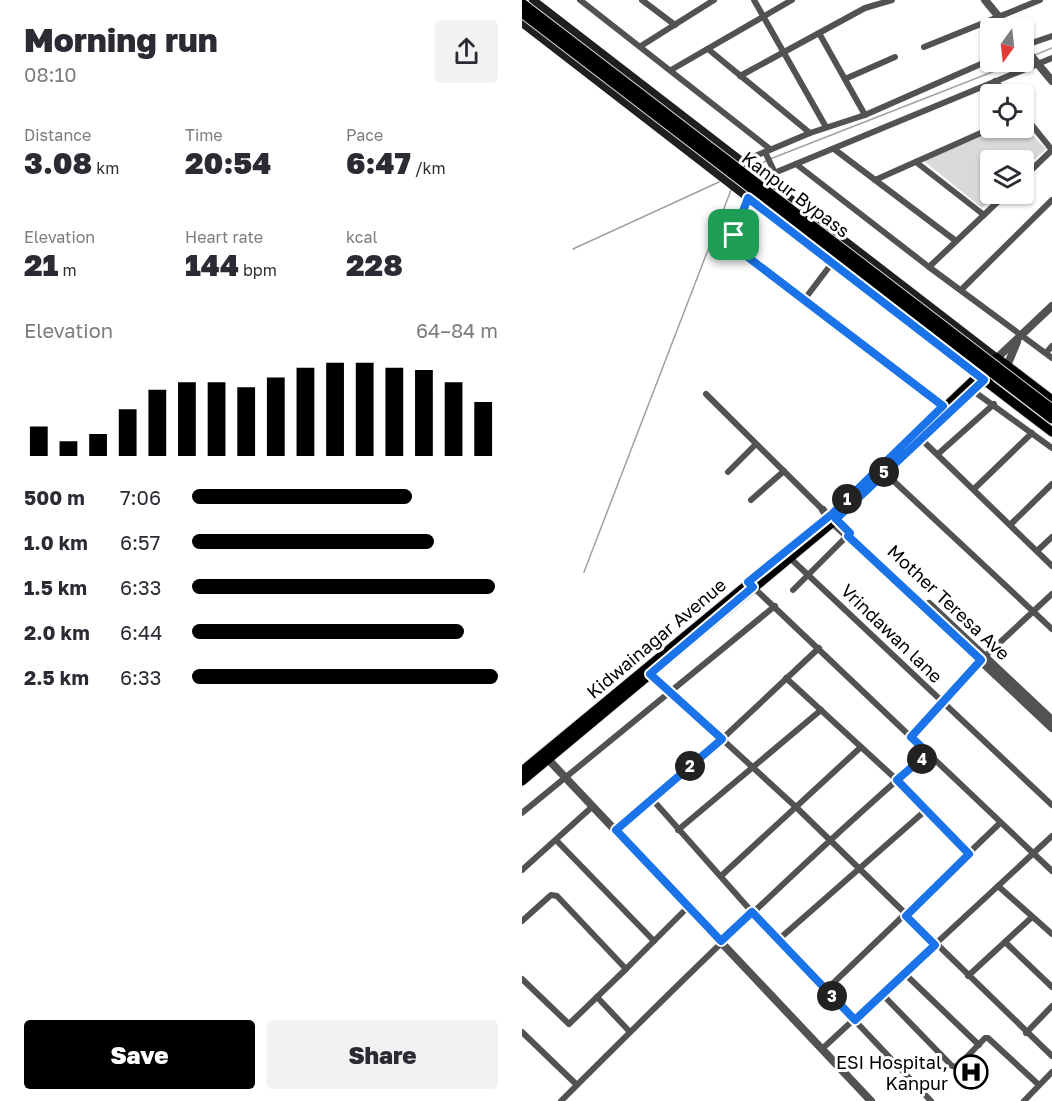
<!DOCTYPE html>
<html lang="en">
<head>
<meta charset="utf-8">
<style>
  :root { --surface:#fff; --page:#f2f2f3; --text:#2b2b33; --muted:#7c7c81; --accent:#000 }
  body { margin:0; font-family:"Golos Text",sans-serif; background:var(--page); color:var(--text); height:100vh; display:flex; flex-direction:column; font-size:22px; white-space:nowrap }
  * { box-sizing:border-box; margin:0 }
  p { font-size:20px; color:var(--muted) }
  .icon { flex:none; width:33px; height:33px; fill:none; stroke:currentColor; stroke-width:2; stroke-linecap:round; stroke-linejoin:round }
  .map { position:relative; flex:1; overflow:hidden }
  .details { display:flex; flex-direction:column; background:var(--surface); width:522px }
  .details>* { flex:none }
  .needle { width:39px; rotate:195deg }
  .fabs { position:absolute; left:458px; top:18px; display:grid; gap:12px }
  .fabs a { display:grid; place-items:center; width:54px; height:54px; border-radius:6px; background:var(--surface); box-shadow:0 2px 4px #0004; font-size:30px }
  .pin { position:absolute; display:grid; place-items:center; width:51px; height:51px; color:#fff; margin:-26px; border-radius:12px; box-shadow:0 3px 9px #0006 }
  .km { position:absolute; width:30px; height:30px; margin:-15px; border-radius:50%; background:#222; color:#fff; font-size:16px; line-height:30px; text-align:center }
  .round { display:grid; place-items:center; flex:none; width:63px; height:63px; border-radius:6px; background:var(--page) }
  .head { display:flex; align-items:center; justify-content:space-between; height:102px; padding:0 24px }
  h1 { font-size:33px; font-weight:800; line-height:45px }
  .figures { display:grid; grid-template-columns:repeat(3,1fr); gap:9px; height:102px; padding:6px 24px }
  .figures div { display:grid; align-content:center }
  .figures b { font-size:30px; font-weight:800 }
  .figures small { font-size:16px; font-weight:400 }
  .figures p { font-size:16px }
  .chart { height:168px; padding:12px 24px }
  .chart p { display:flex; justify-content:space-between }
  .chart svg { width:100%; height:108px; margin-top:6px; stroke:var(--accent); stroke-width:6 }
  .primary-button { display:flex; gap:12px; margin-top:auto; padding:12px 24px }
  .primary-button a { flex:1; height:69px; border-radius:6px; background:var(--accent); color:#fff; font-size:24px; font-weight:800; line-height:69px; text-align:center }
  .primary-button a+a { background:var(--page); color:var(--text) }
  ul { padding:0 24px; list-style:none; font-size:20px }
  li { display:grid; grid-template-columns:96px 72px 1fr; align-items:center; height:45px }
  li i { height:15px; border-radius:8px; background:var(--accent) }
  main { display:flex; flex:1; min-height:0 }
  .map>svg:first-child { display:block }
  .green { fill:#d9d9d9 }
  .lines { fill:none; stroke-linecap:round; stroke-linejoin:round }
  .stream { stroke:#a0a0a0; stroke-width:1.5 }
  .primary-casing { stroke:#dbdbdb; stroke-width:11 }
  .minor { stroke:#525252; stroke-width:6 }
  .tertiary { stroke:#525252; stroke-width:8 }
  .secondary { stroke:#1f1f1f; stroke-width:8 }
  .primary { stroke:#000; stroke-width:9 }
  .trunk-bridge-casing { stroke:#dbdbdb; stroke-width:11; stroke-linecap:butt }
  .trunk-bridge { stroke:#000; stroke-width:9 }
  .route-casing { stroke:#fff; stroke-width:12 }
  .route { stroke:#1a73e8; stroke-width:8 }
  .labels { text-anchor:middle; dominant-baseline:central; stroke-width:6; stroke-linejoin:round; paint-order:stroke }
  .street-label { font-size:18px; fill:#000; stroke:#fff }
  .poi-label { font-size:18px; fill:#000; stroke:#fff; text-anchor:end }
</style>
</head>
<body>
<main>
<section class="details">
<div class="head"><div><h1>Morning run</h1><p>08:10</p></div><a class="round"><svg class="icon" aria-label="share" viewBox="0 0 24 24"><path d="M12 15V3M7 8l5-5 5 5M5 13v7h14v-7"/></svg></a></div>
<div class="figures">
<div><p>Distance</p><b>3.08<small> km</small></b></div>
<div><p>Time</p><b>20:54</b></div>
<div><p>Pace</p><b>6:47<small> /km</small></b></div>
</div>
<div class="figures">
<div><p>Elevation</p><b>21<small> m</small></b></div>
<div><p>Heart rate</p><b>144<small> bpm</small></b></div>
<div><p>kcal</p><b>228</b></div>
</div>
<div class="chart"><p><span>Elevation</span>64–84 m</p>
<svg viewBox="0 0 160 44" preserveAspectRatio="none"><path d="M5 44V32M15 44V38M25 44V35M35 44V25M45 44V17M55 44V14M65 44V14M75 44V16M85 44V12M95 44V8M105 44V6M115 44V6M125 44V8M135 44V9M145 44V14M155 44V22"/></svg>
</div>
<ul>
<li><b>500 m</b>7:06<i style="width:72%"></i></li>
<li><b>1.0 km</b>6:57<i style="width:79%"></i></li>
<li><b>1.5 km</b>6:33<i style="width:99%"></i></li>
<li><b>2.0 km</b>6:44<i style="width:89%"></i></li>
<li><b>2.5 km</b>6:33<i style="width:100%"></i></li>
</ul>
<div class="primary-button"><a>Save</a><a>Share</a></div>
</section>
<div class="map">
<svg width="530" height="1101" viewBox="0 0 530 1101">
  <rect width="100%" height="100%" fill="#fff"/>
  <!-- green -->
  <path class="green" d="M 501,125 L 524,149 L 501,170 L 501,160 L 468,160 L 468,194 L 476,194 L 460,208 L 402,161 L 477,128 L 501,128 Z"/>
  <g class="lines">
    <!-- stream -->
    <g class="stream">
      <path d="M 513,55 L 530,48"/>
      <path d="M 248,159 L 496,62"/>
      <path d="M 232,166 L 244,161"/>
      <path d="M 51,249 L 197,182"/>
      <path d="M 62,572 L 209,190"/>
    </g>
    <!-- primary casing -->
    <g class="primary-casing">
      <g id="primary">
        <path d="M 458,377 L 530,432"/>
        <path d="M 0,771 L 306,518 L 475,358 L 530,400"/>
        <path d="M 0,781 L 311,522 L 450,390 L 478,370"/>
      </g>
    </g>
    <!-- minor -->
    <g class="minor">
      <path d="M 58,0 L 248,149"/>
      <path d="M 120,0 L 153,25"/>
      <path d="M 232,0 L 304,127"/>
      <path d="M 297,33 L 343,115"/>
      <path d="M 119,46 L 192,0"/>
      <path d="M 501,46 L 530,36"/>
      <path d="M 402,47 L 518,0"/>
      <path d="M 186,49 L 288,133"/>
      <path d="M 149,70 L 270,0"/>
      <path d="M 218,76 L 343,8 L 370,0"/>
      <path d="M 323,79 L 373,57"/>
      <path d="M 473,81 L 485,94"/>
      <path d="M 501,114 L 530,150"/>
      <path d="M 312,149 L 434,241"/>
      <path d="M 243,152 L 253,173"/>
      <path d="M 219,162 L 288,133 L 343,115 L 468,60"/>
      <path d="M 394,162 L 462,215"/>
      <path d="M 274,164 L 407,267"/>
      <path d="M 240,178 L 530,58"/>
      <path d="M 501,178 L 530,150"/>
      <path d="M 353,180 L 470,128"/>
      <path d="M 484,194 L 407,267 L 530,358"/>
      <path d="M 226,198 L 210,245 L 421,406"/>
      <path d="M 439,290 L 530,200"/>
      <path d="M 282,300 L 310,263"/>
      <path d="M 524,353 L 530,346"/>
      <path d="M 450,390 L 530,448"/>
      <path d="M 184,394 L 301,510"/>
      <path d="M 397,437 L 530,566"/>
      <path d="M 416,454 L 472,404"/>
      <path d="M 206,472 L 234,444"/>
      <path d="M 362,472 L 530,629"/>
      <path d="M 452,489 L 510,433"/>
      <path d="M 229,500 L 262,471"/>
      <path d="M 488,525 L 530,484"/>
      <path d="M 515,551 L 530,537"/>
      <path d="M 267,557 L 530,805"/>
      <path d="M 230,586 L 530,871"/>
      <path d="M 271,590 L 328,533"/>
      <path d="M 127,672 L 275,808 L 530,1056"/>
      <path d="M 264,678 L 375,780 L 447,854"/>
      <path d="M 389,737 L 459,660 L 530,594"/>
      <path d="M 130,799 L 230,912 L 409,1101"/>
      <path d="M 0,813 L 253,606"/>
      <path d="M 94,830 L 200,739 L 297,648"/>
      <path d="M 156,830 L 299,710"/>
      <path d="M 34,840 L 132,941"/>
      <path d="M 0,870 L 71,806"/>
      <path d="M 199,876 L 339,747"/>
      <path d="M 476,886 L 530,934"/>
      <path d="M 0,921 L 29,895 L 35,896 L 104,969 L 166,907"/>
      <path d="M 256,940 L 404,810"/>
      <path d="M 483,942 L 530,987"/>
      <path d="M 382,973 L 457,1045"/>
      <path d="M 446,976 L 510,917"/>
      <path d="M 0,979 L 47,1024 L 104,969"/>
      <path d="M 304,990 L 477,824"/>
      <path d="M 360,994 L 430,1066 L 435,1067 L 463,1038 L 466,1038 L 517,1085"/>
      <path d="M 75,997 L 108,1032"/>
      <path d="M 0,1032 L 55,1085"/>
      <path d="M 504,1033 L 530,1006"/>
      <path d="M 300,1049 L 530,836"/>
      <path d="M 39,1101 C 158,982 278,864 406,753"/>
      <path d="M 502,1101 L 530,1072"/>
    </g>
    <!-- tertiary -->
    <g class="tertiary">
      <path d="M 463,0 L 486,28"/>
      <path d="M 501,46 L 530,81"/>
      <path d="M 475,358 L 530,306"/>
      <path d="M 485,366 L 495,342"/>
      <path d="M 301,510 L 306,518 L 530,728"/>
      <path d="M 407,604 L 530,720"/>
      <path d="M 23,756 L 349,1101"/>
    </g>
    <!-- secondary -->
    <g class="secondary">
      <path d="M 11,0 L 475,358"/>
      <path d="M 0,23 L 455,375"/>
    </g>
    <!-- primary -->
    <use href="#primary" class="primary"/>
    <!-- trunk-bridge casing -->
    <g class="trunk-bridge-casing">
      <g id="trunk-bridge">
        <path d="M 0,3 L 530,409"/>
        <path d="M 0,13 L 530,419"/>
      </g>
    </g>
    <!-- trunk-bridge -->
    <use href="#trunk-bridge" class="trunk-bridge"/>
  </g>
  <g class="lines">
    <!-- route casing -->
    <g class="route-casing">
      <path id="route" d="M 226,198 L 462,380 L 314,519 L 328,533 L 326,536 L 459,660 L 389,737 L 406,753 L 375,780 L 447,854 L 384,916 L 413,945 L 333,1020 L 230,912 L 199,941 L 94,830 L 200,739 L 128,674 L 231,587 L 226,582 L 310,514 L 421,406 L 210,245 L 210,240 Z"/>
    </g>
    <!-- route -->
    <use href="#route" class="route"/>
  </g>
  <!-- icons -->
  <defs>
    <g id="hospital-ring" transform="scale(1.725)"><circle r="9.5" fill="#fff" stroke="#000" stroke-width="1.5"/><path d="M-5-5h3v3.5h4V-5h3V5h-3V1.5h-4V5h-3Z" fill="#000"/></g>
  </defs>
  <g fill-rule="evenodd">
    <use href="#hospital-ring" x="449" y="1072"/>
  </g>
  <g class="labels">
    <!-- street labels -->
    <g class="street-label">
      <text transform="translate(274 194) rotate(37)">Kanpur Bypass</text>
      <text transform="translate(427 602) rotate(43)">Mother Teresa Ave</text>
      <text transform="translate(370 633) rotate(44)">Vrindawan lane</text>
      <text transform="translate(134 638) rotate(-40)">Kidwainagar Avenue</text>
    </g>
    <!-- poi labels -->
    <g class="poi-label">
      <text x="426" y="1062">ESI Hospital,<tspan x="426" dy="21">Kanpur</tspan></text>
    </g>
  </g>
</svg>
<div class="fabs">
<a><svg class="needle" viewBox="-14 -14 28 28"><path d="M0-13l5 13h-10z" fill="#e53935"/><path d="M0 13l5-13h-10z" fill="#7c7c81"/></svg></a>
<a><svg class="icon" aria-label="locate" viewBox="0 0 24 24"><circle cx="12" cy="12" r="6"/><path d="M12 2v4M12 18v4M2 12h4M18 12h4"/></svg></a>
<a><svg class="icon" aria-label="layers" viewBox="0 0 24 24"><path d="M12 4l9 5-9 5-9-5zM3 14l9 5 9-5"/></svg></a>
</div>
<div class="pin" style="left:212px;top:235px;background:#1e9e55"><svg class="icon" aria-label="arrive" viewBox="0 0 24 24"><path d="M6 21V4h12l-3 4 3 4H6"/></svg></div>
<b class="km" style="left:325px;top:499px">1</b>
<b class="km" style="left:168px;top:766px">2</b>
<b class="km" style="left:310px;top:996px">3</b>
<b class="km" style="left:400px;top:759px">4</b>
<b class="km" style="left:362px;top:472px">5</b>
</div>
</main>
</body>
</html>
